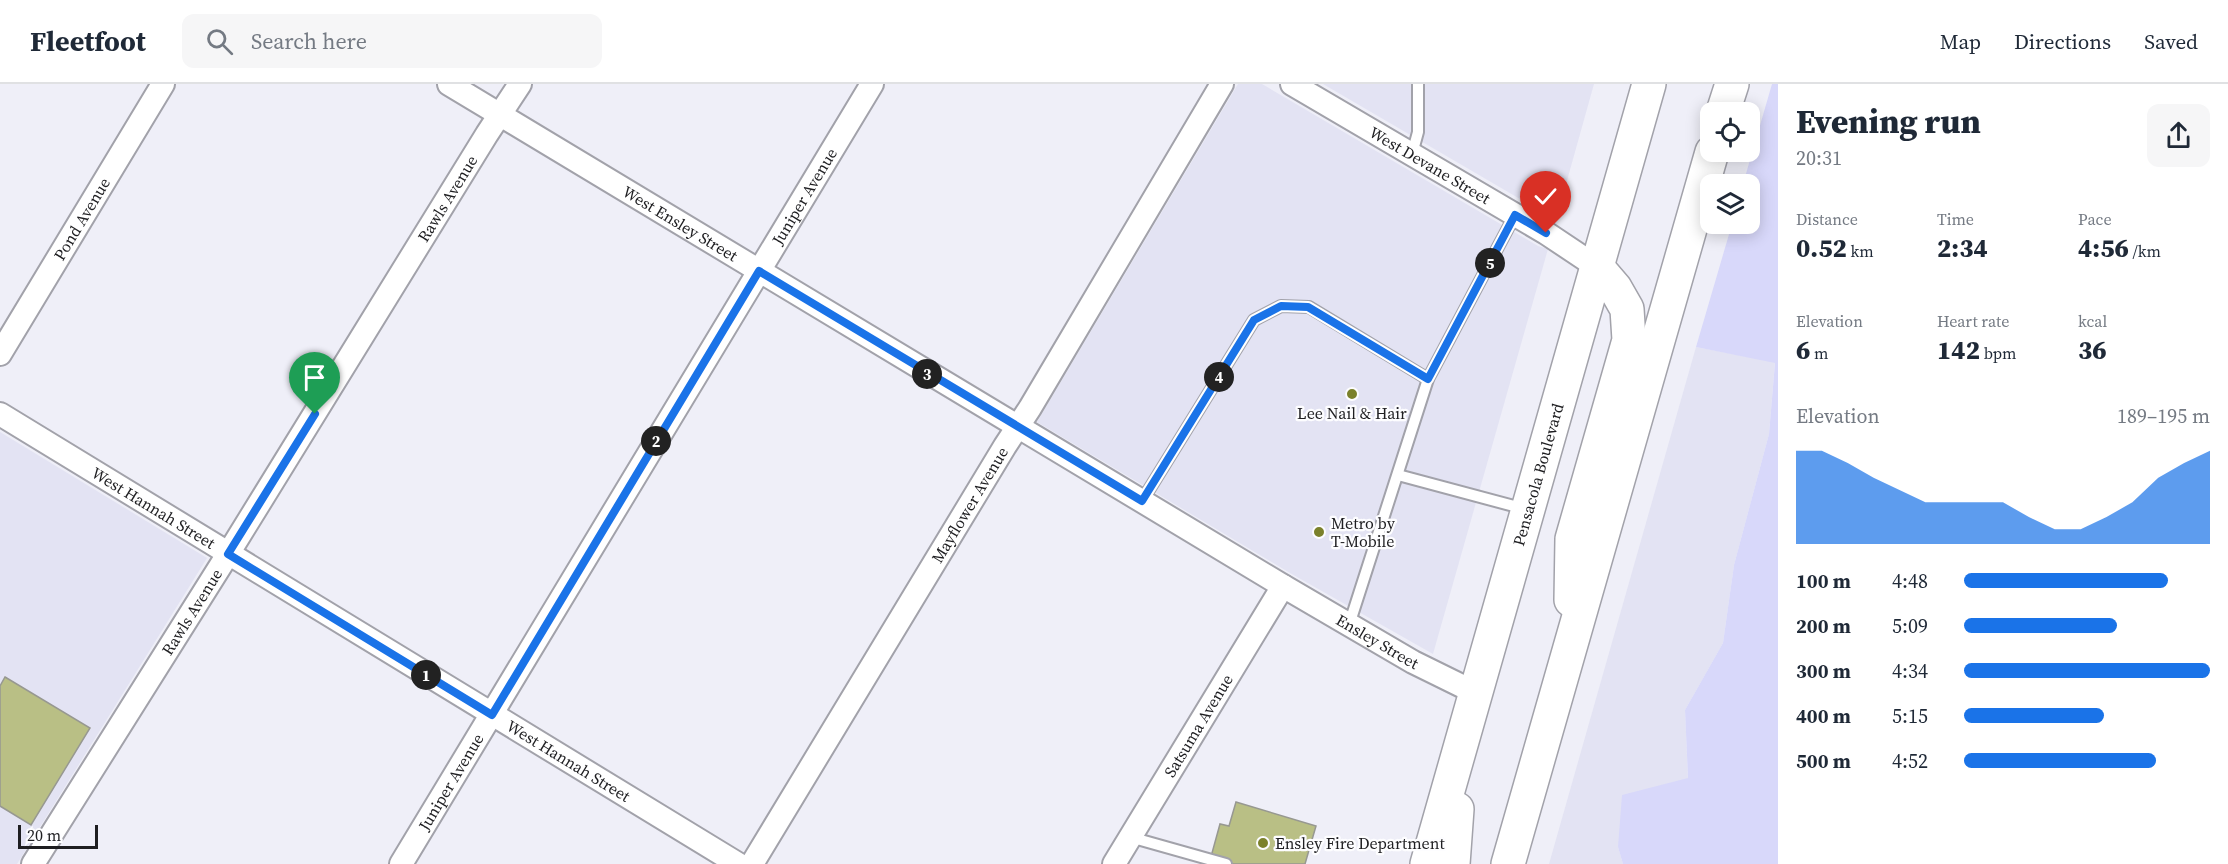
<!DOCTYPE html>
<html lang="en">
<head>
<meta charset="utf-8">
<style>
  :root { --surface:#fff; --page:#f6f6f7; --text:#1f2937; --muted:#747a83; --line:#e0e1e3; --accent:#1a73e8 }
  body { margin:0; font-family:"Source Serif 4",serif; background:var(--page); color:var(--text); height:100vh; display:flex; flex-direction:column; font-size:22px; white-space:nowrap }
  * { box-sizing:border-box; margin:0 }
  p { font-size:20px; color:var(--muted) }
  .icon { flex:none; width:33px; height:33px; fill:none; stroke:currentColor; stroke-width:2; stroke-linecap:round; stroke-linejoin:round }
  .map { position:relative; flex:1; overflow:hidden }
  .panel { display:flex; flex-direction:column; background:var(--surface); width:450px }
  .panel>* { flex:none }
  .buttons { position:absolute; left:1700px; top:18px; display:grid; gap:12px }
  .buttons a { display:grid; place-items:center; width:60px; height:60px; border-radius:12px; background:var(--surface); box-shadow:0 3px 15px #0003; font-size:30px }
  .scale { position:absolute; left:18px; bottom:15px; width:80px; box-sizing:border-box; padding-left:6px; border:3px solid #1e1e21; border-top:0; font-size:16px; line-height:21px; white-space:nowrap; color:#1e1e21; -webkit-text-stroke:4px #fdfdff; paint-order:stroke }
  .pin { position:absolute; display:grid; place-items:center; width:51px; height:51px; color:#fff; margin:-62px -26px; border-radius:50% 50% 50% 0; rotate:-45deg; box-shadow:0 0 6px #0007 }
  .pin .icon { rotate:45deg }
  .km { position:absolute; width:30px; height:30px; margin:-15px; border-radius:50%; background:#222; color:#fff; font-size:16px; line-height:30px; text-align:center }
  .round { display:grid; place-items:center; flex:none; width:63px; height:63px; border-radius:12px; background:var(--page) }
  .head { display:flex; align-items:center; justify-content:space-between; height:102px; padding:0 18px }
  h1 { font-size:33px; font-weight:800; line-height:45px }
  .stats { display:grid; grid-template-columns:repeat(3,1fr); gap:9px; height:102px; padding:6px 18px }
  .stats div { display:grid; align-content:center }
  .stats b { font-size:26px; font-weight:800 }
  .stats small { font-size:16px; font-weight:400 }
  .stats p { font-size:16px }
  .chart { height:168px; padding:12px 18px }
  .chart p { display:flex; justify-content:space-between }
  .chart svg { width:100%; height:108px; margin-top:6px; fill:var(--accent); opacity:.7 }
  ul { padding:0 18px; list-style:none; font-size:20px }
  li { display:grid; grid-template-columns:96px 72px 1fr; align-items:center; height:45px }
  li i { height:15px; border-radius:8px; background:var(--accent) }
  header { display:flex; align-items:center; gap:36px; box-sizing:border-box; height:84px; padding:0 30px; background:var(--surface); border-bottom:2px solid var(--line) }
  header strong { font-size:28px }
  nav { display:flex; gap:33px; margin-inline-start:auto; font-size:21px }
  .search { width:420px; height:54px; background:var(--page); display:flex; align-items:center; gap:15px; box-sizing:border-box; padding:0 21px; border-radius:12px; color:var(--muted); font-size:22px }
  main { display:flex; flex:1; min-height:0 }
  .map>svg:first-child { display:block }
  .built { fill:#e3e3f3 }
  .green { fill:#d8d8fa }
  .building { fill:#b9bf85; stroke:#979891; stroke-width:1.5 }
  .lines { fill:none; stroke-linecap:round; stroke-linejoin:round }
  .service-casing { stroke:#a2a2aa; stroke-width:14 }
  .minor-casing { stroke:#a2a2aa; stroke-width:26 }
  .trunk-casing { stroke:#a2a2aa; stroke-width:36 }
  .service { stroke:#fff; stroke-width:10 }
  .minor { stroke:#fff; stroke-width:22 }
  .trunk { stroke:#fff; stroke-width:33 }
  .route-casing { stroke:#fff; stroke-width:12 }
  .route { stroke:#1a73e8; stroke-width:8 }
  .poi-dot { fill:#7b812b; stroke:#fdfdff; stroke-width:2 }
  .labels { text-anchor:middle; dominant-baseline:central; stroke-width:4.5; stroke-linejoin:round; paint-order:stroke }
  .street-label { font-size:16px; fill:#1e1e21; stroke:#fdfdff }
  .poi-label { font-size:16px; fill:#1e1e21; stroke:#fdfdff; text-anchor:start }
</style>
</head>
<body>
<header>
<strong>Fleetfoot</strong>
<div class="search"><svg class="icon" aria-label="search" viewBox="0 0 24 24"><circle cx="10" cy="10" r="6"/><path d="M15 15l6 6"/></svg>Search here</div>
<nav><a>Map</a><a>Directions</a><a>Saved</a></nav>
</header>
<main>
<div class="map">
<svg width="1778" height="780" viewBox="0 0 1778 780">
  <rect width="100%" height="100%" fill="#efeff8"/>
  <!-- built -->
  <g class="built">
    <path d="M 1238,0 L 1262,0 L 1538,162 L 1548,165 L 1433,570 L 1290,489 L 1037,338 Z"/>
    <path d="M 1323,0 L 1594,0 L 1556,136 Z"/>
    <path d="M 1696,263 L 1775,278 L 1769,350 L 1734,481 L 1723,559 L 1685,626 L 1688,695 L 1618,763 L 1623,780 L 1549,780 Z"/>
    <path d="M 0,348 L 207,474 L 17,780 L 0,780 Z"/>
  </g>
  <!-- green -->
  <path class="green" d="M 1772,0 L 1778,0 L 1778,780 L 1623,780 L 1618,763 L 1622,711 L 1688,694 L 1685,626 L 1723,559 L 1734,481 L 1769,350 L 1775,279 L 1696,263 L 1732,140 L 1749,140 L 1749,100 L 1743,100 Z"/>
  <!-- building -->
  <g class="building">
    <path d="M 5,593 L 90,644 L 31,741 L 0,722 L 0,602 Z"/>
    <path d="M 1236,718 L 1316,742 L 1305,780 L 1209,780 L 1220,740 L 1229,742 Z"/>
  </g>
  <g class="lines">
    <!-- service casing -->
    <g class="service-casing">
      <g id="service">
        <path d="M 1412,70 L 1418,48 L 1418,0"/>
        <path d="M 1398,391 L 1525,425"/>
        <path d="M 1142,417 L 1254,236 L 1281,222 L 1309,223 L 1428,295"/>
        <path d="M 1349,541 L 1428,295 L 1515,131"/>
        <path d="M 1130,753 L 1226,780"/>
      </g>
    </g>
    <!-- minor casing -->
    <g class="minor-casing">
      <g id="minor">
        <path id="s1" d="M 449,0 L 1283,502 L 1413,578 L 1476,609"/>
        <path id="s2" d="M 1292,0 L 1546,149 L 1597,183"/>
        <path id="s3" d="M 0,270 L 163,0"/>
        <path id="s4" d="M 0,330 L 738,780"/>
        <path id="s5" d="M 33,780 L 228,470 L 487,50 L 520,0"/>
        <path id="s6" d="M 401,780 L 872,0"/>
        <path id="s7" d="M 752,780 L 1005,362 L 1030,324 L 1222,0"/>
        <path id="s8" d="M 1114,780 L 1283,502"/>
      </g>
    </g>
    <!-- trunk casing -->
    <g class="trunk-casing">
      <g id="trunk">
        <path d="M 1723,28 L 1732,0"/>
        <path d="M 1571,516 L 1572,455 L 1629,256 L 1627,225 L 1615,204 L 1597,183"/>
        <path id="s9" d="M 1427,780 L 1649,0"/>
        <path d="M 1453,780 L 1457,725"/>
        <path d="M 1508,780 L 1712,68"/>
      </g>
    </g>
    <!-- service -->
    <use href="#service" class="service"/>
    <!-- minor -->
    <use href="#minor" class="minor"/>
    <!-- trunk -->
    <use href="#trunk" class="trunk"/>
  </g>
  <g class="lines">
    <!-- route casing -->
    <g class="route-casing">
      <path id="route" d="M 315,330 L 228,470 L 492,631 L 759,187 L 1142,417 L 1254,236 L 1281,222 L 1308,223 L 1428,295 L 1515,131 L 1546,149"/>
    </g>
    <!-- route -->
    <use href="#route" class="route"/>
  </g>
  <!-- markers -->
  <g class="poi-dot">
    <circle cx="1352" cy="310" r="6"/>
    <circle cx="1319" cy="448" r="6"/>
    <circle cx="1263" cy="759" r="6"/>
  </g>
  <g class="labels">
    <!-- street labels -->
    <g class="street-label">
      <text stroke="none"><textPath href="#s2" startOffset="160">West Devane Street</textPath></text>
      <text stroke="none"><textPath href="#s6" startOffset="780">Juniper Avenue</textPath></text>
      <text stroke="none"><textPath href="#s5" startOffset="784">Rawls Avenue</textPath></text>
      <text stroke="none"><textPath href="#s3" startOffset="158">Pond Avenue</textPath></text>
      <text stroke="none"><textPath href="#s1" startOffset="270">West Ensley Street</textPath></text>
      <text stroke="none"><textPath href="#s9" startOffset="405">Pensacola Boulevard</textPath></text>
      <text stroke="none"><textPath href="#s7" startOffset="420">Mayflower Avenue</textPath></text>
      <text stroke="none"><textPath href="#s4" startOffset="180">West Hannah Street</textPath></text>
      <text stroke="none"><textPath href="#s5" startOffset="298">Rawls Avenue</textPath></text>
      <text stroke="none"><textPath href="#s1" startOffset="1083">Ensley Street</textPath></text>
      <text stroke="none"><textPath href="#s8" startOffset="162">Satsuma Avenue</textPath></text>
      <text stroke="none"><textPath href="#s4" startOffset="666">West Hannah Street</textPath></text>
      <text stroke="none"><textPath href="#s6" startOffset="96">Juniper Avenue</textPath></text>
    </g>
    <!-- poi labels -->
    <g class="poi-label">
      <text x="1352" y="329" text-anchor="middle">Lee Nail &amp; Hair</text>
      <text x="1331" y="439">Metro by<tspan x="1331" dy="18">T-Mobile</tspan></text>
      <text x="1275" y="759">Ensley Fire Department</text>
    </g>
  </g>
</svg>
<div class="buttons">
<a><svg class="icon" aria-label="locate" viewBox="0 0 24 24"><circle cx="12" cy="12" r="6"/><path d="M12 2v4M12 18v4M2 12h4M18 12h4"/></svg></a>
<a><svg class="icon" aria-label="layers" viewBox="0 0 24 24"><path d="M12 4l9 5-9 5-9-5zM3 14l9 5 9-5"/></svg></a>
</div>
<div class="scale">20 m</div>
<div class="pin" style="left:315px;top:330px;background:#1e9e55"><svg class="icon" aria-label="arrive" viewBox="0 0 24 24"><path d="M6 21V4h12l-3 4 3 4H6"/></svg></div>
<div class="pin" style="left:1546px;top:149px;background:#d93025"><svg class="icon" aria-label="check" viewBox="0 0 24 24"><path d="M5 12l5 5 9-10"/></svg></div>
<b class="km" style="left:426px;top:591px">1</b>
<b class="km" style="left:656px;top:357px">2</b>
<b class="km" style="left:927px;top:290px">3</b>
<b class="km" style="left:1219px;top:293px">4</b>
<b class="km" style="left:1490px;top:179px">5</b>
</div>
<section class="panel">
<div class="head"><div><h1>Evening run</h1><p>20:31</p></div><a class="round"><svg class="icon" aria-label="share" viewBox="0 0 24 24"><path d="M12 15V3M7 8l5-5 5 5M5 13v7h14v-7"/></svg></a></div>
<div class="stats">
<div><p>Distance</p><b>0.52<small> km</small></b></div>
<div><p>Time</p><b>2:34</b></div>
<div><p>Pace</p><b>4:56<small> /km</small></b></div>
</div>
<div class="stats">
<div><p>Elevation</p><b>6<small> m</small></b></div>
<div><p>Heart rate</p><b>142<small> bpm</small></b></div>
<div><p>kcal</p><b>36</b></div>
</div>
<div class="chart"><p><span>Elevation</span>189–195 m</p>
<svg viewBox="0 0 160 44" preserveAspectRatio="none"><path d="M0 44V6L10 6L20 11L30 17L40 22L50 27L60 27L70 27L80 27L90 33L100 38L110 38L120 33L130 27L140 17L150 11L160 6V44z"/></svg>
</div>
<ul>
<li><b>100 m</b>4:48<i style="width:83%"></i></li>
<li><b>200 m</b>5:09<i style="width:62%"></i></li>
<li><b>300 m</b>4:34<i style="width:100%"></i></li>
<li><b>400 m</b>5:15<i style="width:57%"></i></li>
<li><b>500 m</b>4:52<i style="width:78%"></i></li>
</ul>
</section>
</main>
</body>
</html>
